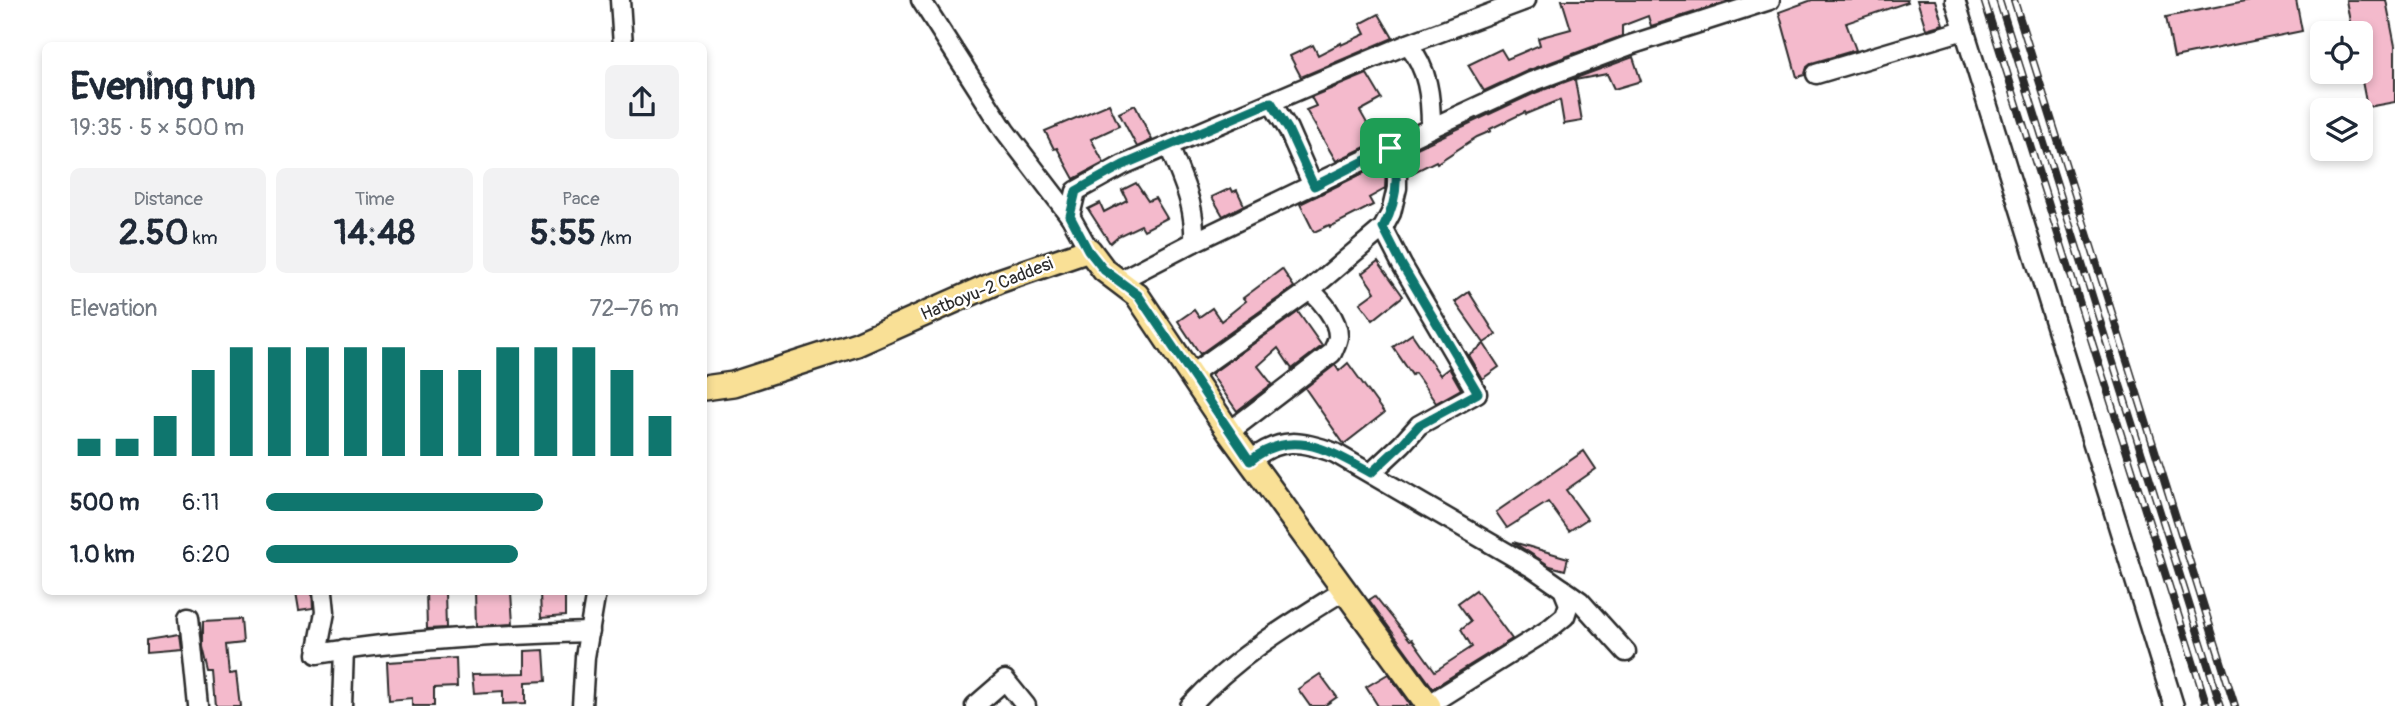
<!DOCTYPE html>
<html lang="en">
<head>
<meta charset="utf-8">
<style>
  :root { --surface:#fff; --page:#f2f2f3; --text:#1f2937; --muted:#747a83; --accent:#0f766e }
  body { margin:0; font-family:Pangolin,sans-serif; background:var(--page); color:var(--text); height:100vh; display:flex; flex-direction:column; font-size:26px; white-space:nowrap }
  * { box-sizing:border-box; margin:0 }
  p { font-size:23px; color:var(--muted) }
  .icon { flex:none; width:38px; height:38px; fill:none; stroke:currentColor; stroke-width:2; stroke-linecap:round; stroke-linejoin:round }
  .map { position:relative; flex:1; overflow:hidden }
  .details { position:absolute; left:42px; top:42px; width:665px; height:553px; display:flex; flex-direction:column; background:var(--surface); border-radius:10px; box-shadow:0 4px 10px #0003 }
  .details>* { flex:none }
  .tools { position:absolute; left:2310px; top:21px; display:grid; gap:14px }
  .tools a { display:grid; place-items:center; width:63px; height:63px; border-radius:10px; background:var(--surface); box-shadow:0 4px 10px #0003; font-size:35px }
  .pin { position:absolute; display:grid; place-items:center; width:60px; height:60px; color:#fff; margin:-30px; border-radius:14px; box-shadow:0 4px 10px #0006 }
  .round { display:grid; place-items:center; flex:none; width:74px; height:74px; border-radius:10px; background:var(--page) }
  .overview { display:flex; align-items:center; justify-content:space-between; height:119px; padding:0 28px }
  h1 { font-size:38px; font-weight:700; line-height:52px }
  .stats { display:grid; grid-template-columns:repeat(3,1fr); gap:10px; height:119px; padding:7px 28px }
  .stats div { display:grid; align-content:center; border-radius:10px; background:var(--page); text-align:center }
  .stats b { font-size:35px; font-weight:700 }
  .stats small { font-size:19px; font-weight:400 }
  .stats p { font-size:19px }
  .chart { height:196px; padding:14px 28px }
  .chart p { display:flex; justify-content:space-between }
  .chart svg { width:100%; height:126px; margin-top:7px; stroke:var(--accent); stroke-width:6 }
  ul { padding:0 28px; list-style:none; font-size:23px }
  li { display:grid; grid-template-columns:112px 84px 1fr; align-items:center; height:52px }
  li i { height:18px; border-radius:9px; background:var(--accent) }
  .map>svg:first-child { display:block }
  .building { fill:#f4bacc; stroke:#2b2b2b; stroke-width:2 }
  .lines { fill:none; stroke-linecap:round; stroke-linejoin:round }
  .minor-casing { stroke:#2b2b2b; stroke-width:23 }
  .major-casing { stroke:#2b2b2b; stroke-width:28 }
  .minor { stroke:#fff; stroke-width:18 }
  .major { stroke:#f9e096; stroke-width:23 }
  .rail-casing { stroke:#2b2b2b; stroke-width:8 }
  .rail { stroke:#fff; stroke-width:5; stroke-dasharray:16; stroke-linecap:butt }
  .route-casing { stroke:#fff; stroke-width:14 }
  .route { stroke:#0f766e; stroke-width:9 }
  .labels { text-anchor:middle; dominant-baseline:central; stroke-width:5; stroke-linejoin:round; paint-order:stroke }
  .street-label { font-size:18px; fill:#2b2b2b; stroke:#fff }
</style>
</head>
<body>
<div class="map">
<svg width="2395" height="706" viewBox="0 0 2395 706">
  <rect width="100%" height="100%" fill="#fff"/>
  <filter id="ink" filterUnits="userSpaceOnUse"><feTurbulence type="fractalNoise" baseFrequency=".0143" numOctaves="2"/><feDisplacementMap in="SourceGraphic" scale="14" xChannelSelector="R" yChannelSelector="G"/><feConvolveMatrix kernelMatrix="1 2 1 2 8 2 1 2 1" color-interpolation-filters="sRGB"/></filter>
  <g filter="url(#ink)">
    <!-- building -->
    <g class="building">
      <path d="M 1562,0 L 1733,0 L 1651,26 L 1648,16 L 1622,26 L 1622,36 L 1527,71 L 1484,91 L 1468,65 L 1501,49 L 1507,59 L 1540,45 L 1538,38 L 1571,29 Z"/>
      <path d="M 1812,0 L 1907,0 L 1908,2 L 1846,23 L 1856,50 L 1812,63 L 1807,67 L 1805,75 L 1797,77 L 1779,12 Z"/>
      <path d="M 1917,0 L 1935,0 L 1943,24 L 1926,29 Z"/>
      <path d="M 2250,0 L 2296,0 L 2302,31 L 2174,57 L 2166,17 Z"/>
      <path d="M 2346,0 L 2386,0 L 2395,46 L 2395,102 L 2367,107 L 2361,76 L 2361,33 L 2352,33 Z"/>
      <path d="M 1379,14 L 1393,38 L 1301,77 L 1290,56 L 1313,45 L 1318,55 L 1341,43 L 1341,45 L 1365,34 L 1360,24 Z"/>
      <path d="M 1633,57 L 1641,81 L 1614,89 L 1607,74 L 1575,80 L 1582,121 L 1564,124 L 1560,100 L 1526,114 L 1525,112 L 1490,129 L 1491,131 L 1477,137 L 1437,163 L 1436,161 L 1408,175 L 1404,154 L 1535,93 Z"/>
      <path d="M 1367,74 L 1382,99 L 1360,111 L 1377,141 L 1400,128 L 1401,130 L 1336,161 L 1306,110 L 1316,106 L 1311,97 Z"/>
      <path d="M 1109,104 L 1119,126 L 1091,139 L 1104,163 L 1074,179 L 1057,148 L 1054,149 L 1045,131 Z"/>
      <path d="M 1135,105 L 1152,140 L 1137,147 L 1119,113 Z"/>
      <path d="M 1384,163 L 1386,169 L 1385,189 L 1369,198 L 1373,205 L 1330,227 L 1329,225 L 1314,232 L 1300,204 Z"/>
      <path d="M 1136,183 L 1148,201 L 1155,198 L 1167,218 L 1144,230 L 1141,225 L 1118,236 L 1110,243 L 1088,209 L 1100,203 L 1104,212 L 1127,200 L 1122,190 Z"/>
      <path d="M 1231,188 L 1233,192 L 1237,190 L 1244,205 L 1223,216 L 1212,197 Z"/>
      <path d="M 1378,261 L 1403,296 L 1373,320 L 1360,303 L 1375,292 L 1362,273 Z"/>
      <path d="M 1282,269 L 1294,287 L 1200,354 L 1178,321 L 1194,310 L 1199,317 L 1212,308 L 1221,321 L 1246,301 L 1243,298 Z"/>
      <path d="M 1469,292 L 1496,335 L 1484,343 L 1455,302 Z"/>
      <path d="M 1298,312 L 1322,346 L 1292,369 L 1278,348 L 1258,366 L 1272,384 L 1237,411 L 1211,374 Z"/>
      <path d="M 1412,334 L 1440,375 L 1449,368 L 1461,389 L 1436,403 L 1415,373 L 1412,375 L 1393,347 Z"/>
      <path d="M 1484,344 L 1499,367 L 1482,379 L 1468,355 Z"/>
      <path d="M 1348,363 L 1384,413 L 1344,444 L 1305,388 L 1335,365 L 1339,371 Z"/>
      <path d="M 1584,451 L 1596,469 L 1566,490 L 1587,519 L 1569,531 L 1548,502 L 1507,528 L 1496,512 Z"/>
      <path d="M 1513,542 L 1568,558 L 1565,570 L 1550,566 Z"/>
      <path d="M 1476,590 L 1512,639 L 1433,688 L 1369,600 L 1375,596 L 1410,640 L 1412,639 L 1435,671 L 1472,647 L 1461,629 L 1471,621 L 1458,603 Z"/>
      <path d="M 296,592 L 312,592 L 313,608 L 299,610 Z"/>
      <path d="M 426,592 L 445,592 L 446,628 L 427,629 Z"/>
      <path d="M 475,592 L 511,592 L 513,624 L 476,626 Z"/>
      <path d="M 540,592 L 565,592 L 565,616 L 541,618 Z"/>
      <path d="M 241,619 L 243,643 L 226,645 L 229,674 L 236,673 L 240,706 L 216,706 L 213,672 L 209,672 L 203,647 L 203,621 Z"/>
      <path d="M 179,635 L 181,650 L 146,653 L 146,640 Z"/>
      <path d="M 544,650 L 546,681 L 526,682 L 526,703 L 503,704 L 503,691 L 474,693 L 472,674 L 525,673 L 525,651 Z"/>
      <path d="M 456,658 L 457,687 L 434,688 L 434,706 L 412,706 L 412,698 L 389,700 L 387,662 Z"/>
      <path d="M 1320,674 L 1337,697 L 1324,706 L 1310,706 L 1298,689 Z"/>
      <path d="M 1388,674 L 1411,706 L 1378,706 L 1366,687 Z"/>
    </g>
    <g class="lines">
      <!-- minor casing -->
      <g class="minor-casing">
        <g id="minor">
          <path d="M 620,0 L 623,46"/>
          <path d="M 921,0 L 1005,131 L 1070,216 L 1089,250"/>
          <path d="M 1955,0 L 2174,706"/>
          <path d="M 1408,44 C 1428,69 1431,96 1431,128"/>
          <path d="M 1816,74 L 1964,30"/>
          <path d="M 1271,102 L 1288,129 L 1313,186"/>
          <path d="M 1169,146 C 1182,180 1196,204 1194,242"/>
          <path d="M 1070,216 L 1076,191 L 1123,165 L 1325,79 L 1408,44 L 1526,0"/>
          <path d="M 1119,281 L 1194,242 L 1431,128 L 1531,82 L 1630,45 L 1770,0"/>
          <path d="M 1190,375 L 1310,290"/>
          <path d="M 1229,432 L 1332,353 C 1334,348 1338,341 1338,336 C 1338,319 1321,300 1310,290 L 1383,228 L 1391,213 L 1397,188 L 1397,167 L 1390,148"/>
          <path d="M 1250,461 C 1280,436 1302,441 1335,453 L 1533,568 L 1563,589 L 1569,604 L 1565,616 L 1548,630 L 1428,705"/>
          <path d="M 1371,473 L 1402,444 L 1419,425 L 1477,393 L 1402,265 L 1383,228"/>
          <path d="M 1563,589 L 1580,601 L 1626,652"/>
          <path d="M 323,592 L 325,612 L 317,654 C 407,639 498,635 590,632"/>
          <path d="M 189,617 L 198,706"/>
          <path d="M 342,706 L 344,649"/>
          <path d="M 582,706 L 585,657 L 596,592"/>
          <path d="M 975,706 L 1005,680 L 1026,706"/>
          <path d="M 1190,706 C 1234,658 1288,625 1343,591"/>
        </g>
      </g>
      <!-- major casing -->
      <g class="major-casing">
        <path id="major" d="M 704,388 L 733,384 L 857,344 L 999,281 L 1089,250 L 1104,270 L 1137,295 L 1229,432 L 1429,706"/>
      </g>
      <!-- minor -->
      <use href="#minor" class="minor"/>
      <!-- major -->
      <use href="#major" class="major"/>
      <!-- rail casing -->
      <g class="rail-casing">
        <g id="rail">
          <path d="M 1984,0 L 2207,706"/>
          <path d="M 1999,0 L 2221,706"/>
          <path d="M 2014,0 L 2235,706"/>
        </g>
      </g>
      <!-- rail -->
      <use href="#rail" class="rail"/>
    </g>
  </g>
  <g class="lines" filter="url(#ink)">
    <!-- route casing -->
    <g class="route-casing">
      <path id="route" d="M 1271,102 L 1288,129 L 1314,186 L 1390,148 C 1401,176 1397,202 1383,228 L 1402,265 L 1478,393 L 1419,425 L 1402,444 L 1371,473 C 1330,451 1292,426 1250,461 L 1138,295 L 1104,270 L 1088,250 L 1070,216 L 1076,191 L 1123,165 Z"/>
    </g>
    <!-- route -->
    <use href="#route" class="route"/>
  </g>
  <g class="labels">
    <!-- street labels -->
    <g class="street-label">
      <text transform="translate(987 289) rotate(-22)">Hatboyu-2 Caddesi</text>
    </g>
  </g>
</svg>
<div class="tools">
<a><svg class="icon" aria-label="locate" viewBox="0 0 24 24"><circle cx="12" cy="12" r="6"/><path d="M12 2v4M12 18v4M2 12h4M18 12h4"/></svg></a>
<a><svg class="icon" aria-label="layers" viewBox="0 0 24 24"><path d="M12 4l9 5-9 5-9-5zM3 14l9 5 9-5"/></svg></a>
</div>
<div class="pin" style="left:1390px;top:148px;background:#1e9e55"><svg class="icon" aria-label="arrive" viewBox="0 0 24 24"><path d="M6 21V4h12l-3 4 3 4H6"/></svg></div>
<section class="details">
<div class="overview"><div><h1>Evening run</h1><p>19:35 · 5 × 500 m</p></div><a class="round"><svg class="icon" aria-label="share" viewBox="0 0 24 24"><path d="M12 15V3M7 8l5-5 5 5M5 13v7h14v-7"/></svg></a></div>
<div class="stats">
<div><p>Distance</p><b>2.50<small> km</small></b></div>
<div><p>Time</p><b>14:48</b></div>
<div><p>Pace</p><b>5:55<small> /km</small></b></div>
</div>
<div class="chart"><p><span>Elevation</span>72–76 m</p>
<svg viewBox="0 0 160 44" preserveAspectRatio="none"><path d="M5 44V38M15 44V38M25 44V30M35 44V14M45 44V6M55 44V6M65 44V6M75 44V6M85 44V6M95 44V14M105 44V14M115 44V6M125 44V6M135 44V6M145 44V14M155 44V30"/></svg>
</div>
<ul>
<li><b>500 m</b>6:11<i style="width:67%"></i></li>
<li><b>1.0 km</b>6:20<i style="width:61%"></i></li>
</ul>
</section>
</div>
</body>
</html>
